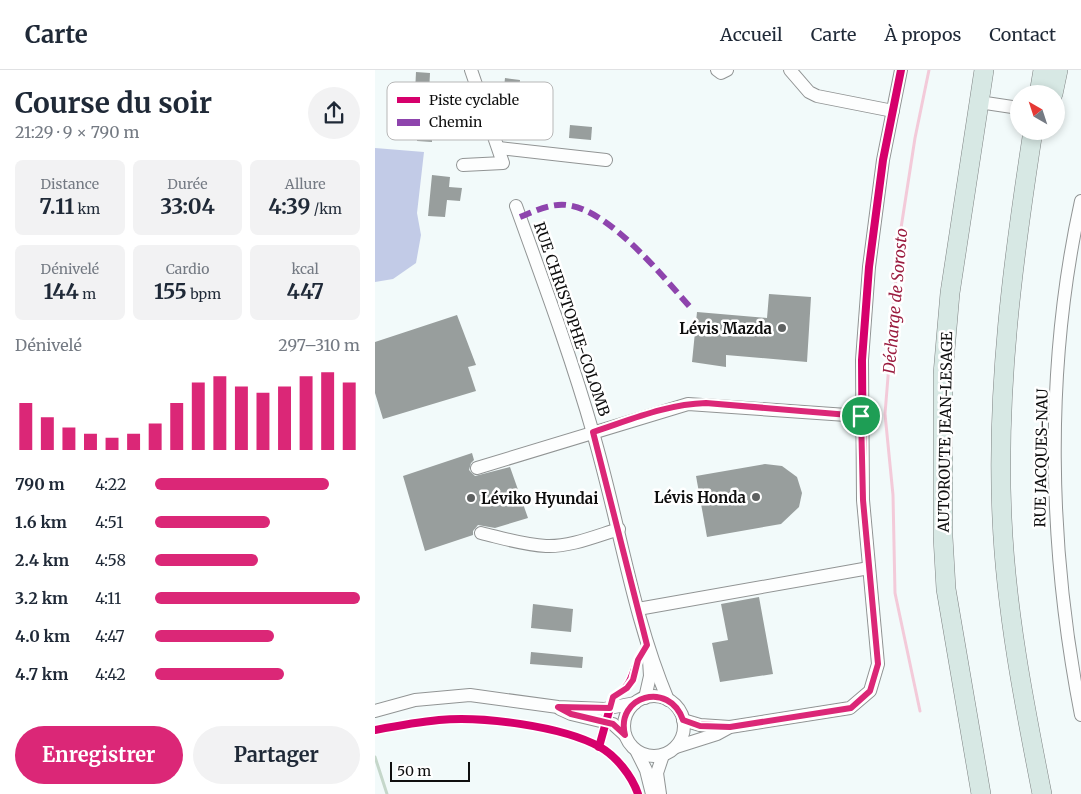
<!DOCTYPE html>
<html lang="fr">
<head>
<meta charset="utf-8">
<style>
  :root { --surface:#fff; --page:#f2f2f3; --text:#1f2937; --muted:#747a83; --line:#e0e1e3; --accent:#db2777 }
  body { margin:0; font-family:Merriweather,serif; background:var(--page); color:var(--text); height:100vh; display:flex; flex-direction:column; font-size:19px; white-space:nowrap }
  * { box-sizing:border-box; margin:0 }
  p { font-size:16px; color:var(--muted) }
  .icon { flex:none; width:28px; height:28px; fill:none; stroke:currentColor; stroke-width:2; stroke-linecap:round; stroke-linejoin:round }
  .map { position:relative; flex:1; overflow:hidden }
  .panel { display:flex; flex-direction:column; background:var(--surface); width:375px }
  .panel>* { flex:none }
  .needle { width:32px; rotate:321deg }
  .buttons { position:absolute; left:635px; top:15px; display:grid; gap:10px }
  .buttons a { display:grid; place-items:center; width:55px; height:55px; border-radius:50%; background:var(--surface); box-shadow:0 2px 8px #0003; font-size:25px }
  .scale { position:absolute; left:15px; bottom:12px; width:80px; box-sizing:border-box; padding-left:5px; border:2px solid #0e0e0e; border-top:0; font-size:14px; line-height:18px; white-space:nowrap; color:#0e0e0e; -webkit-text-stroke:4px #fff; paint-order:stroke }
  .pin { position:absolute; display:grid; place-items:center; width:42px; height:42px; color:#fff; margin:-21px; border:2px solid #fff; border-radius:50%; box-shadow:0 1px 5px #0007 }
  .round { display:grid; place-items:center; flex:none; width:52px; height:52px; border-radius:26px; background:var(--page) }
  .summary { display:flex; align-items:center; justify-content:space-between; height:85px; padding:0 15px }
  h1 { font-size:28px; font-weight:700; line-height:38px }
  .figures { display:grid; grid-template-columns:repeat(3,1fr); gap:8px; height:85px; padding:5px 15px }
  .figures div { display:grid; align-content:center; border-radius:8px; background:var(--page); text-align:center }
  .figures b { font-size:21px; font-weight:700 }
  .figures small { font-size:14px; font-weight:400 }
  .figures p { font-size:14px }
  .chart { height:140px; padding:10px 15px }
  .chart p { display:flex; justify-content:space-between }
  .chart svg { width:100%; height:90px; margin-top:5px; stroke:var(--accent); stroke-width:6 }
  .action { display:flex; gap:10px; margin-top:auto; padding:10px 15px }
  .action a { flex:1; height:58px; border-radius:30px; background:var(--accent); color:#fff; font-size:20px; font-weight:700; line-height:58px; text-align:center }
  .action a+a { background:var(--page); color:var(--text) }
  ul { padding:0 15px; list-style:none; font-size:16px }
  li { display:grid; grid-template-columns:80px 60px 1fr; align-items:center; height:38px }
  li i { height:12px; border-radius:6px; background:var(--accent) }
  header { display:flex; align-items:center; gap:30px; box-sizing:border-box; height:70px; padding:0 25px; background:var(--surface); border-bottom:1px solid var(--line) }
  header strong { font-size:24px }
  nav { display:flex; gap:28px; margin-inline-start:auto; font-size:18px }
  main { display:flex; flex:1; min-height:0 }
  .map>svg:first-child { display:block }
  .forest { fill:#c2cbe7 }
  .lines { fill:none; stroke-linecap:round; stroke-linejoin:round }
  .stream { stroke:#f3cad9; stroke-width:3 }
  .building { fill:#989e9d }
  .minor-casing { stroke:#919494; stroke-width:14 }
  .highway-casing { stroke:#7e8282; stroke-width:20 }
  .minor { stroke:#fdfefe; stroke-width:12 }
  .highway { stroke:#d7e8e4; stroke-width:19 }
  .rail { stroke:#c5d7ca; stroke-width:3 }
  .quiet { stroke:#8e44ad; stroke-width:6; stroke-dasharray:12 6; stroke-linecap:butt }
  .cycleway-casing { stroke:#fff; stroke-width:11 }
  .cycleway { stroke:#d6006c; stroke-width:8 }
  .route-casing { stroke:#fff; stroke-width:10 }
  .route { stroke:#db2777; stroke-width:6 }
  .poi-dot { fill:#5e6161; stroke:#fff; stroke-width:2 }
  .labels { text-anchor:middle; dominant-baseline:central; stroke-width:5; stroke-linejoin:round; paint-order:stroke }
  .street-label { font-size:15px; fill:#0e0e0e; stroke:#fff }
  .poi-label { font-size:15px; font-weight:bold; fill:#0e0e0e; stroke:#fff; text-anchor:end }
  .water-label { font-size:16px; font-style:italic; fill:#9a1c3f; stroke:#fff }
  .key { fill:#fff; stroke:#b7b7b7; stroke-width:1 }
  .key-label { font-size:14px; fill:#0e0e0e }
</style>
</head>
<body>
<header>
<strong>Carte</strong>
<nav><a>Accueil</a><a>Carte</a><a>À propos</a><a>Contact</a></nav>
</header>
<main>
<section class="panel">
<div class="summary"><div><h1>Course du soir</h1><p>21:29 · 9 × 790 m</p></div><a class="round"><svg class="icon" aria-label="share" viewBox="0 0 24 24"><path d="M12 15V3M7 8l5-5 5 5M5 13v7h14v-7"/></svg></a></div>
<div class="figures">
<div><p>Distance</p><b>7.11<small> km</small></b></div>
<div><p>Durée</p><b>33:04</b></div>
<div><p>Allure</p><b>4:39<small> /km</small></b></div>
</div>
<div class="figures">
<div><p>Dénivelé</p><b>144<small> m</small></b></div>
<div><p>Cardio</p><b>155<small> bpm</small></b></div>
<div><p>kcal</p><b>447</b></div>
</div>
<div class="chart"><p><span>Dénivelé</span>297–310 m</p>
<svg viewBox="0 0 160 44" preserveAspectRatio="none"><path d="M5 44V21M15 44V28M25 44V33M35 44V36M45 44V38M55 44V36M65 44V31M75 44V21M85 44V11M95 44V8M105 44V13M115 44V16M125 44V13M135 44V8M145 44V6M155 44V11"/></svg>
</div>
<ul>
<li><b>790 m</b>4:22<i style="width:85%"></i></li>
<li><b>1.6 km</b>4:51<i style="width:56%"></i></li>
<li><b>2.4 km</b>4:58<i style="width:50%"></i></li>
<li><b>3.2 km</b>4:11<i style="width:100%"></i></li>
<li><b>4.0 km</b>4:47<i style="width:58%"></i></li>
<li><b>4.7 km</b>4:42<i style="width:63%"></i></li>
</ul>
<div class="action"><a>Enregistrer</a><a>Partager</a></div>
</section>
<div class="map">
<svg width="706" height="724" viewBox="0 0 706 724">
  <rect width="100%" height="100%" fill="#f2fafa"/>
  <!-- forest -->
  <path class="forest" d="M 0,78 L 49,82 L 42,143 L 46,165 L 41,193 L 18,209 L 0,212 Z"/>
  <g class="lines">
    <!-- stream -->
    <path class="stream" d="M 545,641 L 520,523 L 518,425 L 510,344 L 524,171 L 540,68 L 554,0"/>
  </g>
  <!-- building -->
  <g class="building">
    <path d="M 41,2 L 55,3 L 54,23 L 40,23 Z"/>
    <path d="M 130,8 L 145,10 L 144,21 L 152,22 L 150,39 L 127,37 Z"/>
    <path d="M 41,41 L 56,41 L 57,72 L 42,71 L 43,52 L 40,52 Z"/>
    <path d="M 195,55 L 217,57 L 216,70 L 194,68 Z"/>
    <path d="M 57,105 L 75,107 L 74,117 L 87,118 L 85,131 L 72,130 L 70,147 L 53,146 Z"/>
    <path d="M 394,224 L 436,227 L 432,292 L 351,285 L 351,297 L 317,292 L 322,242 L 392,248 Z"/>
    <path d="M 82,245 L 101,295 L 93,297 L 101,321 L 8,349 L 0,323 L 0,272 Z"/>
    <path d="M 97,383 L 99,390 L 96,393 L 94,400 L 100,406 L 135,397 L 153,448 L 120,458 L 103,455 L 98,461 L 98,465 L 50,481 L 28,406 Z"/>
    <path d="M 390,394 L 407,396 L 422,407 L 427,423 L 424,437 L 406,454 L 332,467 L 321,406 Z"/>
    <path d="M 384,527 L 398,604 L 345,612 L 337,573 L 353,570 L 346,534 Z"/>
    <path d="M 158,534 L 198,539 L 196,562 L 156,558 Z"/>
    <path d="M 156,582 L 208,587 L 207,598 L 155,594 Z"/>
  </g>
  <g class="lines">
    <!-- minor casing -->
    <g class="minor-casing">
      <g id="minor">
        <path d="M 342,0 L 346,3 L 352,0"/>
        <path d="M 415,0 L 434,22 L 442,26 L 518,41"/>
        <path d="M 604,32 L 644,38"/>
        <path d="M 124,78 L 231,90"/>
        <path d="M 88,95 L 128,93 L 96,0"/>
        <path d="M 706,131 C 669,299 673,476 706,645"/>
        <path d="M 141,136 C 168,211 196,286 218,363 C 244,451 257,545 293,630"/>
        <path d="M 102,398 L 313,334 L 486,346"/>
        <path d="M 106,463 C 127,468 149,475 171,476 C 195,477 221,466 244,459"/>
        <path d="M 263,539 L 494,498"/>
        <circle cx="279" cy="656" r="30"/>
        <path d="M 270,628 L 275,606 L 274,590"/>
        <path d="M 185,639 L 196,644 L 238,654 L 250,665"/>
        <path d="M 0,641 L 40,630 L 95,625 L 183,637 L 229,639 L 260,633"/>
        <path d="M 308,650 L 325,655 L 355,657 L 475,638 L 495,621 L 503,594 L 488,430 L 487,290 L 494,197 L 508,90 L 526,0"/>
        <path d="M 301,677 L 342,664 L 353,658"/>
        <path d="M 262,682 L 271,700 L 277,724"/>
        <path d="M 285,724 L 282,703 L 288,685"/>
      </g>
    </g>
    <!-- highway casing -->
    <g class="highway-casing">
      <g id="highway">
        <path d="M 664,24 L 668,0"/>
        <path d="M 678,24 L 683,0"/>
        <path d="M 658,61 C 638,190 621,318 627,448 C 631,541 649,633 667,724"/>
        <path d="M 606,724 L 571,519 L 568,467 L 568,304 L 575,223 L 609,0"/>
      </g>
    </g>
    <!-- minor -->
    <use href="#minor" class="minor"/>
    <!-- highway -->
    <use href="#highway" class="highway"/>
    <!-- rail -->
    <path class="rail" d="M 0,687 L 12,724"/>
    <!-- quiet -->
    <path class="quiet" d="M 145,147 C 160,141 176,133 192,135 C 235,140 288,207 316,238"/>
    <!-- cycleway casing -->
    <g class="cycleway-casing">
      <g id="cycleway">
        <path d="M 308,650 L 325,655 L 355,657 L 475,638 L 495,621 L 503,594 L 488,430 L 487,290 L 494,197 L 508,90 L 526,0"/>
        <path d="M 0,660 C 21,656 43,652 64,650 C 107,646 187,656 225,677 C 241,686 257,706 263,724"/>
        <path d="M 224,677 L 238,627 C 255,618 256,610 262,593 C 264,586 269,581 272,575"/>
      </g>
    </g>
    <!-- cycleway -->
    <use href="#cycleway" class="cycleway"/>
  </g>
  <g class="lines">
    <!-- route casing -->
    <g class="route-casing">
      <path id="route" d="M 331,333 L 486,346 L 488,430 L 503,594 L 495,621 L 476,638 L 355,657 L 325,656 L 308,650 C 294,610 240,626 250,665 L 238,654 L 196,644 L 183,637 L 235,638 L 238,627 L 252,618 L 258,610 L 263,590 L 272,575 L 218,362 C 255,350 292,334 331,333 Z"/>
    </g>
    <!-- route -->
    <use href="#route" class="route"/>
  </g>
  <!-- markers -->
  <g class="poi-dot">
    <circle cx="407" cy="258" r="5"/>
    <circle cx="381" cy="427" r="5"/>
    <circle cx="96" cy="428" r="5"/>
  </g>
  <g class="labels">
    <!-- street labels -->
    <g class="street-label">
      <text transform="translate(197 249) rotate(71)">RUE CHRISTOPHE-COLOMB</text>
      <text transform="translate(570 362) rotate(-89)">AUTOROUTE JEAN-LESAGE</text>
      <text transform="translate(666 388) rotate(-89)">RUE JACQUES-NAU</text>
    </g>
    <!-- poi labels -->
    <g class="poi-label">
      <text x="397" y="258">Lévis Mazda</text>
      <text x="371" y="427">Lévis Honda</text>
      <text x="106" y="428" text-anchor="start">Léviko Hyundai</text>
    </g>
    <!-- water labels -->
    <g class="water-label">
      <text transform="translate(520 231) rotate(-85)">Décharge de Sorosto</text>
    </g>
  </g>
  <!-- legend -->
  <rect x="12" y="12" width="166" height="58" rx="8" class="key"/>
  <rect x="22" y="27" width="23" height="6" fill="#d6006c"/>
  <rect x="22" y="49" width="23" height="7" fill="#8e44ad"/>
  <g class="key-label">
    <text x="54" y="35">Piste cyclable</text>
    <text x="54" y="57">Chemin</text>
  </g>
</svg>
<div class="buttons">
<a><svg class="needle" viewBox="-14 -14 28 28"><path d="M0-13l5 13h-10z" fill="#e53935"/><path d="M0 13l5-13h-10z" fill="#747a83"/></svg></a>
</div>
<div class="scale">50 m</div>
<div class="pin" style="left:486px;top:346px;background:#1e9e55"><svg class="icon" aria-label="arrive" viewBox="0 0 24 24"><path d="M6 21V4h12l-3 4 3 4H6"/></svg></div>
</div>
</main>
</body>
</html>
